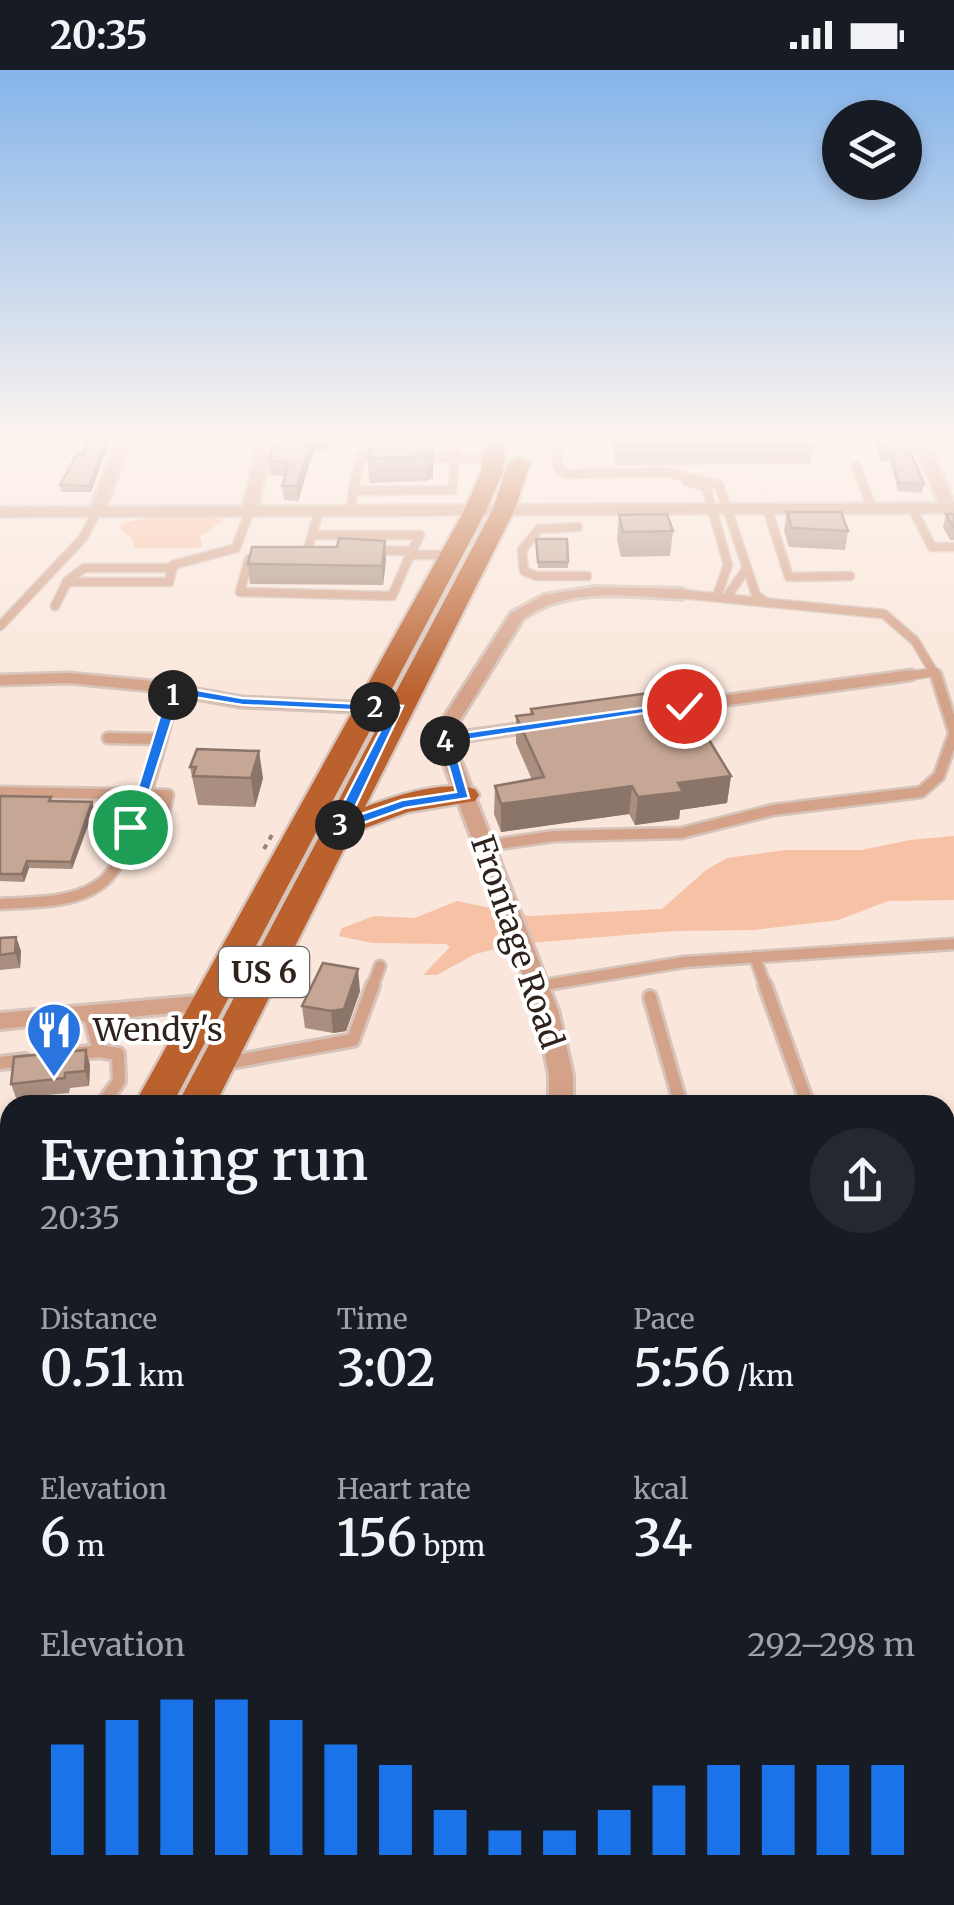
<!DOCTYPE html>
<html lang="en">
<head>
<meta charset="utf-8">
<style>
  :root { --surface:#171b24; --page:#242831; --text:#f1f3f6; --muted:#9ea1a6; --accent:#1a73e8 }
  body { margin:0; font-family:Merriweather,serif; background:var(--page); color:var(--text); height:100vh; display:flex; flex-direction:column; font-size:38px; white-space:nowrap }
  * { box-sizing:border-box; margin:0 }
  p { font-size:32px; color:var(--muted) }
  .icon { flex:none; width:55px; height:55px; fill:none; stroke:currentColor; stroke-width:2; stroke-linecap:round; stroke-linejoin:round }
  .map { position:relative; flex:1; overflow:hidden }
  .sheet { position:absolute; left:0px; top:1025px; width:955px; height:810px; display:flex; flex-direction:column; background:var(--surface); border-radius:30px 30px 0 0; box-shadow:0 5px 15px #0003 }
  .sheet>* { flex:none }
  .fabs { position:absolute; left:822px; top:30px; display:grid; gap:20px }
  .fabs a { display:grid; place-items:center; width:100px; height:100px; border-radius:50%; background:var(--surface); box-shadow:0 5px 15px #0003; font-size:50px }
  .pin { position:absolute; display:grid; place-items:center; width:85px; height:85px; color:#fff; margin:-42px; border:5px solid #fff; border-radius:50%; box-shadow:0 2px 10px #0007 }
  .km { position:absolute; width:50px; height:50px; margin:-25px; border-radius:50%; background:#222; color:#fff; font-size:28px; line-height:50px; text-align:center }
  .round { display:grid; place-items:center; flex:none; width:105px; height:105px; border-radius:52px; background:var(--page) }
  .head { display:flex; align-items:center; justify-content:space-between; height:170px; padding:0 40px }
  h1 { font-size:55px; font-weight:600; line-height:75px }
  .stats { display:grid; grid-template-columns:repeat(3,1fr); gap:15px; height:170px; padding:10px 40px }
  .stats div { display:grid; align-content:center }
  .stats b { font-size:50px; font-weight:600 }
  .stats small { font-size:28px; font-weight:400 }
  .stats p { font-size:28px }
  .chart { height:280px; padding:20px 40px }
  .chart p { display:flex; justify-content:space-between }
  .chart svg { width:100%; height:180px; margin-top:10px; stroke:var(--accent); stroke-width:6 }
  .status { display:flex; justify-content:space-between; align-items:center; height:70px; padding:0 50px; background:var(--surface); direction:ltr }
  .status svg { height:28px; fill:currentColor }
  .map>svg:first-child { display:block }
  .green { fill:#f7c1a6 }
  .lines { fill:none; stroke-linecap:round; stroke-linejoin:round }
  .service-far3-casing { stroke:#d6c3b9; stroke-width:11 }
  .service-far2-casing { stroke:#d6c3b9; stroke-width:15 }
  .service-far1-casing { stroke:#d6c3b9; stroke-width:18 }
  .service-casing { stroke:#d6c3b9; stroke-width:21 }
  .minor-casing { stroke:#d6c3b9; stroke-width:6 }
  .tertiary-casing { stroke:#d6c3b9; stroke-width:4 }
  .primary-casing { stroke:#d6c3b9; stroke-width:5 }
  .path { stroke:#96867d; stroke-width:4; stroke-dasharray:5 6; stroke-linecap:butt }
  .service-far3 { stroke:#d4a289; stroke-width:8 }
  .service-far2 { stroke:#d4a289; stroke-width:10 }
  .service-far1 { stroke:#d4a289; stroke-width:12 }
  .service { stroke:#d4a289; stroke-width:16 }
  .minor { fill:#d4a289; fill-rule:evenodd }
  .tertiary { fill:#d4a289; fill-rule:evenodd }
  .primary { fill:#ba612e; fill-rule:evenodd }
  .wall { fill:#aa8f80 }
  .shaded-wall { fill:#8b7468 }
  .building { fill:#c6a695; stroke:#8b7468; stroke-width:2.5 }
  .route { fill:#1a73e8; stroke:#fff; stroke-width:2.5 }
  .labels { text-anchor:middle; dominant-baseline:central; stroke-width:8; stroke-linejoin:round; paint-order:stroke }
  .shield { fill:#fff; stroke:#6e6561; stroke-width:2.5 }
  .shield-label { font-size:30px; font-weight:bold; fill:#30231d }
  .street-label { font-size:32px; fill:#30231d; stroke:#fff }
  .poi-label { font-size:32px; fill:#30231d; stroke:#fff; text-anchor:start }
</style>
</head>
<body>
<div class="status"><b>20:35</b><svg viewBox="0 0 49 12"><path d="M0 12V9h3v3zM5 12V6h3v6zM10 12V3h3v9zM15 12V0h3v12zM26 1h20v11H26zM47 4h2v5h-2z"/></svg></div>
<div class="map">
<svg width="954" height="1835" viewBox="0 0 954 1835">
  <rect width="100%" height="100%" fill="#fae6db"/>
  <!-- green -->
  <g class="green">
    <path d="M 160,444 L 219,447 L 224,450 L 200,466 L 202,476 L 198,478 L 134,478 L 133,470 L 120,459 L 121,454 Z"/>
    <path d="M 954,766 L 954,830 L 888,831 L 838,850 L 754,860 L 674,861 L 518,874 L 475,884 L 437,905 L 423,905 L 450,877 L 446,874 L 372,873 L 339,866 L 342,858 L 374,846 L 415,848 L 457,831 L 530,846 L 662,839 L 706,800 L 727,788 L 786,780 L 862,780 L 910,770 Z"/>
  </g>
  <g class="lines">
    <!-- service-far3 casing -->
    <g class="service-far3-casing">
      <g id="service-far3">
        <path d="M 555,367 L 558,396 L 565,404"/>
        <path d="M 418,372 L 496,371"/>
        <path d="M 421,387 L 455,388 L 454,371"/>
        <path d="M 856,396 L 872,437"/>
        <path d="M 565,404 L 665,402 L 719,415 L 747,498 L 726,528"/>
        <path d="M 686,411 L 706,417 L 728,495 L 717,526"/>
        <path d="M 353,421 L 361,386 L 382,386"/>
        <path d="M 767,438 L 789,507 L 850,506"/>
        <path d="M 912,438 L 932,477 L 954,477"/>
        <path d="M 351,440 L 353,421 L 452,420 L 455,388 L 495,390"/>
        <path d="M 578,457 L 539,459 L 522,480 L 524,501 L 536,506 L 587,506"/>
        <path d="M 314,465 L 420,465 L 410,485"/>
        <path d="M 374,480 L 412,481"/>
        <path d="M 306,487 L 319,440"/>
        <path d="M 257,488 L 249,489 L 240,522 L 392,526 L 410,485 L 451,485"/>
        <path d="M 747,498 L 756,525 L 766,532"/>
        <path d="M 67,511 L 84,498 L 173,498"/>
        <path d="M 682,524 L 884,544 L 915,571 L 937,608"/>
        <path d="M 55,536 L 67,512 L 169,512 L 173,495 L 236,478 L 250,440"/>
        <path d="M 0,556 L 83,468 L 97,441"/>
        <path d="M 893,608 L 935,602"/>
      </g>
    </g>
    <!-- service-far2 casing -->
    <g class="service-far2-casing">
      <g id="service-far2">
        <path d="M 936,605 L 954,662"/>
        <path d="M 0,610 L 69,608 L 152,616 L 241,632 L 399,639"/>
        <path d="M 677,637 L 911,605"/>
        <path d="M 108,668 L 159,669"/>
        <path d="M 445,669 L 530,657"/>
        <path d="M 0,722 L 168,725 L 160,758"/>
        <path d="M 485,776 L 554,766 L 681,763 L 773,740 L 921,722 L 939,706 L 954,664"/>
        <path d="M 0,834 C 33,832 79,834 105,810 C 137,780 161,665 175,620"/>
        <path d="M 755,887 L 766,918"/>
        <path d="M 539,916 L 684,892 L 954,874"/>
        <path d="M 372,918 L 380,896"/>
      </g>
    </g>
    <!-- service-far1 casing -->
    <g class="service-far1-casing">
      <g id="service-far1">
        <path d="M 765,915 L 808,1035"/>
        <path d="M 539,916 L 545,915"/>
        <path d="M 650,927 L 681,1035"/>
        <path d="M 99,981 L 118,984 L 119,1011 L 102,1035"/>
        <path d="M 73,984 L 99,981 L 89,942"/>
        <path d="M 0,993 L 25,990"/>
        <path d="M 226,993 L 353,970 L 373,915"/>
        <path d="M 0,1072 L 10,1071"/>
        <path d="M 945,1167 L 954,1172"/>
        <path d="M 0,1170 L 5,1169 L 0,1201"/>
      </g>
    </g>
    <!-- service casing -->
    <g class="service-casing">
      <g id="service">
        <path d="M 0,1521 L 10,1523"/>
        <path d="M 0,1667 L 10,1645"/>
        <path d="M 737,1825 L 739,1835"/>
        <path d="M 216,1835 L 220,1825"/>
      </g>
    </g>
    <!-- minor casing -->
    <g class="minor-casing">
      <g id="minor">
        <path d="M 118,367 L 132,367 L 104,441 L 92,444 L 90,441 Z"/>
        <path d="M 259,367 L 273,367 L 257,440 L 250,444 L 243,440 Z"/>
        <path d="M 911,367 L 925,367 L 954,433 L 954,441 L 942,438 Z"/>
        <path d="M 595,517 L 682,519 L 690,524 L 682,529 C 630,526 567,516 523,549 L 455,658 L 457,681 L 558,940 L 573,1005 L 573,1035 L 549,1035 L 549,1005 L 536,940 L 439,681 L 437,658 L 511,543 L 544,525 Z"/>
        <path d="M 208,925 L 219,933 L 216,939 L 0,959 L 0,943 Z"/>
        <rect x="0" y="1110" width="10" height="20"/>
        <path d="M 945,1195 L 954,1198 L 954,1223 L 945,1219 Z"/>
        <path d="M 453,1825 L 491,1825 L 490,1835 L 452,1835 Z"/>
      </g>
    </g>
    <!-- tertiary casing -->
    <g class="tertiary-casing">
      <path id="tertiary" d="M 954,433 L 954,443 L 0,447 L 0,437 Z"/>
    </g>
    <!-- primary casing -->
    <g class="primary-casing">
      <g id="primary">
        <path d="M 486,367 L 506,367 L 503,402 L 486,441 L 172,1035 L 134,1035 L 464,441 L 481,402 Z"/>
        <path d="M 519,387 L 530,393 L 515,439 L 365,737 C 396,726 442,710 475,719 L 479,725 L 475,731 L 408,742 L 352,763 L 215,1035 L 177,1035 L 493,439 L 508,393 Z"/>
        <path d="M 10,1276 L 10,1331 L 0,1334 L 0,1280 Z"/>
        <path d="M 10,1376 L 10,1437 L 0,1441 L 0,1380 Z"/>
      </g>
    </g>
    <!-- path -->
    <path class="path" d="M 264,779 L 273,763"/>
    <!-- service-far3 -->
    <use href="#service-far3" class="service-far3"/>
    <!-- service-far2 -->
    <use href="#service-far2" class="service-far2"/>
    <!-- service-far1 -->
    <use href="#service-far1" class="service-far1"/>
    <!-- service -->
    <use href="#service" class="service"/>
    <!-- minor -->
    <use href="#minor" class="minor"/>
    <!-- tertiary -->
    <use href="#tertiary" class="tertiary"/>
    <!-- primary -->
    <use href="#primary" class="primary"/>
  </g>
  <!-- wall -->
  <g class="wall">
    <path d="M 91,367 L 111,367 L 91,422 L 61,422 L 60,415 L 83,384 Z"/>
    <path d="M 236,367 L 246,367 L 245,373 L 236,371 Z"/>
    <path d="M 276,367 L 383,367 L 382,370 L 433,371 L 433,408 L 426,411 L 369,413 L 368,389 L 371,373 L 330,372 L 327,380 L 314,380 L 298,431 L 284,430 L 282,416 L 285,406 L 270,405 L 269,391 Z"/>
    <path d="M 611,367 L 810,367 L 814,375 L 810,394 L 616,395 Z"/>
    <path d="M 877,368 L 924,414 L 922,423 L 898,421 L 890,391 L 881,391 L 876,376 Z"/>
    <path d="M 787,442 L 848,461 L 845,480 L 789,477 L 784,461 Z"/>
    <path d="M 946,444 L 954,444 L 954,470 L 950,470 L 943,457 Z"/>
    <path d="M 619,445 L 673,461 L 670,486 L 621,487 L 617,470 Z"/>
    <path d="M 536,469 L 568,492 L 568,498 L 538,498 Z"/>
    <path d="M 386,490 L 383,515 L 250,514 L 248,494 Z"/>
    <path d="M 531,639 L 731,706 L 727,733 L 680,740 L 679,749 L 635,755 L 629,744 L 501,762 L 494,744 L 495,716 L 532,710 L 516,673 L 516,646 L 530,644 Z"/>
    <path d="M 190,697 L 263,708 L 255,737 L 198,735 Z"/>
    <path d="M 0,726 L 51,727 L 52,731 L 94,739 L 72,799 L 29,798 L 24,812 L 0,811 Z"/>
    <path d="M 16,867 L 21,881 L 20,898 L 0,900 L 0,868 Z"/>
    <path d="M 360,921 L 346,961 L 333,963 L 305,958 L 302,936 Z"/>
    <path d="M 86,980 L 90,995 L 89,1016 L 70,1018 L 69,1023 L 16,1028 L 11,1014 Z"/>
  </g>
  <!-- shaded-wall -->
  <g class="shaded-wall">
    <path d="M 108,367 L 111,367 L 91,422 L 89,416 Z"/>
    <path d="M 312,367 L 314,380 L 298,431 L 297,416 Z"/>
    <path d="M 433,371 L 433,408 L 426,411 L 425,386 Z"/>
    <path d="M 385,471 L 386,490 L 383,515 L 382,496 Z"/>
    <path d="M 259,681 L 263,708 L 255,737 L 251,708 Z"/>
    <path d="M 731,706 L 727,733 L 680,740 L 679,749 L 635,755 L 638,727 L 678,713 Z"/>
    <path d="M 632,716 L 629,744 L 501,762 L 501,734 Z"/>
    <path d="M 92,732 L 94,739 L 72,799 L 71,792 Z"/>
    <path d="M 27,791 L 29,798 L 24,812 L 22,804 Z"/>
    <path d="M 16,867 L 21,881 L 20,898 L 15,883 Z"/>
    <path d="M 358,899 L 360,921 L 346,961 L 333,963 L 331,941 Z"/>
    <path d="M 86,980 L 90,995 L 89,1016 L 85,1001 Z"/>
  </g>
  <!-- building -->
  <g class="building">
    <path d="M 91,367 L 108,367 L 89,416 L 60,415 L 77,384 L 83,384 Z"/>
    <path d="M 276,367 L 312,367 L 297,416 L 282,416 L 289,392 L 269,391 Z"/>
    <path d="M 616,367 L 810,367 L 814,375 L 618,377 Z"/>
    <path d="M 877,368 L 904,368 L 924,414 L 899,413 L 891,383 L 883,383 Z"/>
    <path d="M 371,370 L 433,371 L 432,383 L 425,386 L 368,389 Z"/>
    <path d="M 787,442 L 841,442 L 848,461 L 792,458 Z"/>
    <path d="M 667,444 L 673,461 L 623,462 L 619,445 Z"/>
    <path d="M 946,444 L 954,444 L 954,457 L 953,457 Z"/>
    <path d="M 339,468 L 385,471 L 382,496 L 248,494 L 252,477 L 337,477 Z"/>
    <path d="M 536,469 L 567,469 L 568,492 L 538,492 Z"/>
    <path d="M 678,619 L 731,706 L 678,713 L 683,722 L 638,727 L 632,716 L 501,734 L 495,716 L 544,707 L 516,646 L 533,644 L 531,639 Z"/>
    <path d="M 197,679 L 259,681 L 251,708 L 193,706 L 196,697 L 190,697 Z"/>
    <path d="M 0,726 L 51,727 L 49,731 L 92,732 L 71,792 L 27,791 L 22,804 L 0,804 Z"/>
    <path d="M 16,867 L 15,883 L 0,885 L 0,868 Z"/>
    <path d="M 323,893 L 358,899 L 344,939 L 331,941 L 302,936 Z"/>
    <path d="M 86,980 L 85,1001 L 65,1003 L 65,1008 L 11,1014 L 14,987 Z"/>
    <path d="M 10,1687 L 10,1705 L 3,1703 Z"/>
    <path d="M 0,1798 L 10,1801 L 10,1825 L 95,1825 L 94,1827 L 123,1835 L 0,1835 Z"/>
  </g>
  <!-- sky -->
  <linearGradient id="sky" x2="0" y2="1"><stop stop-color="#84b4ea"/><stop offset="0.59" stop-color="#fdf4ef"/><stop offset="1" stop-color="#fdf4ef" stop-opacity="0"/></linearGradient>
  <rect width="954" height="624" fill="url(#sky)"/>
  <!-- route -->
  <path class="route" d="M 175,616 L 242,628 L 403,636 L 350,748 L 402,730 L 456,722 L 440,666 L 684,632 L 691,636 L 453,672 L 469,728 L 405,738 L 338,762 L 331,757 L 390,642 L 242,635 L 180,625 L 138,757 L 125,760 L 168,620 Z"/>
  <!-- icons -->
  <defs>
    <g id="restaurant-pin" transform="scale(2.875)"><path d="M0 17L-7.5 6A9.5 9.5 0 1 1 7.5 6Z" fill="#2a74e0" stroke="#fff"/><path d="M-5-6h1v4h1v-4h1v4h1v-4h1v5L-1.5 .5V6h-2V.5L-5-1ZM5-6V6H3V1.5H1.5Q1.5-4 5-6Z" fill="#fff"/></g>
  </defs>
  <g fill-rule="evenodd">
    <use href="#restaurant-pin" x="54" y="960"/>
  </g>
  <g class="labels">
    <!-- shield labels -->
    <rect class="shield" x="219" y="877" width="90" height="50" rx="8"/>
    <g class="shield-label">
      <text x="264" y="902">US 6</text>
    </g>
    <!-- street labels -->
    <g class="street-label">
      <text transform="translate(517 872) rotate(71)">Frontage Road</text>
    </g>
    <!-- poi labels -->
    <g class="poi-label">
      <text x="93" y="960">Wendy's</text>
    </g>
  </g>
</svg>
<div class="fabs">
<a><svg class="icon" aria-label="layers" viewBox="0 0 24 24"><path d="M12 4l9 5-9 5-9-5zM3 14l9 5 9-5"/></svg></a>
</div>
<div class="pin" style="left:130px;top:757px;background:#1e9e55"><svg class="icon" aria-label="arrive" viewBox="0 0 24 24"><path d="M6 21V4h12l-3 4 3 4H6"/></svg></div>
<div class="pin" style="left:684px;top:636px;background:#d93025"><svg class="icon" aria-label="check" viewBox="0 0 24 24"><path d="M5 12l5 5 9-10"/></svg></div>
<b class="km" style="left:173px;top:625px">1</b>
<b class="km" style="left:375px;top:637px">2</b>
<b class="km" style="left:340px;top:755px">3</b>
<b class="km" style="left:445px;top:671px">4</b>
<section class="sheet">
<div class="head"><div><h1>Evening run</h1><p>20:35</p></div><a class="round"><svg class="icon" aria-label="share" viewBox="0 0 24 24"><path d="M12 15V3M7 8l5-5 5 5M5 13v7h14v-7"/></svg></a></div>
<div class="stats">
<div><p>Distance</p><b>0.51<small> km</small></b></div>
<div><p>Time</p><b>3:02</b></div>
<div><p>Pace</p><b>5:56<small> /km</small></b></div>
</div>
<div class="stats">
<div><p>Elevation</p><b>6<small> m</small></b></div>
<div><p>Heart rate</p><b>156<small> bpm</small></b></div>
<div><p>kcal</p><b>34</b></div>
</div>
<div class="chart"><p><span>Elevation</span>292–298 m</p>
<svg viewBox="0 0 160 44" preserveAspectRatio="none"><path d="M5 44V17M15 44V11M25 44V6M35 44V6M45 44V11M55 44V17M65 44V22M75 44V33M85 44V38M95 44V38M105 44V33M115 44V27M125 44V22M135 44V22M145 44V22M155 44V22"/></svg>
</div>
</section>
</div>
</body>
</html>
